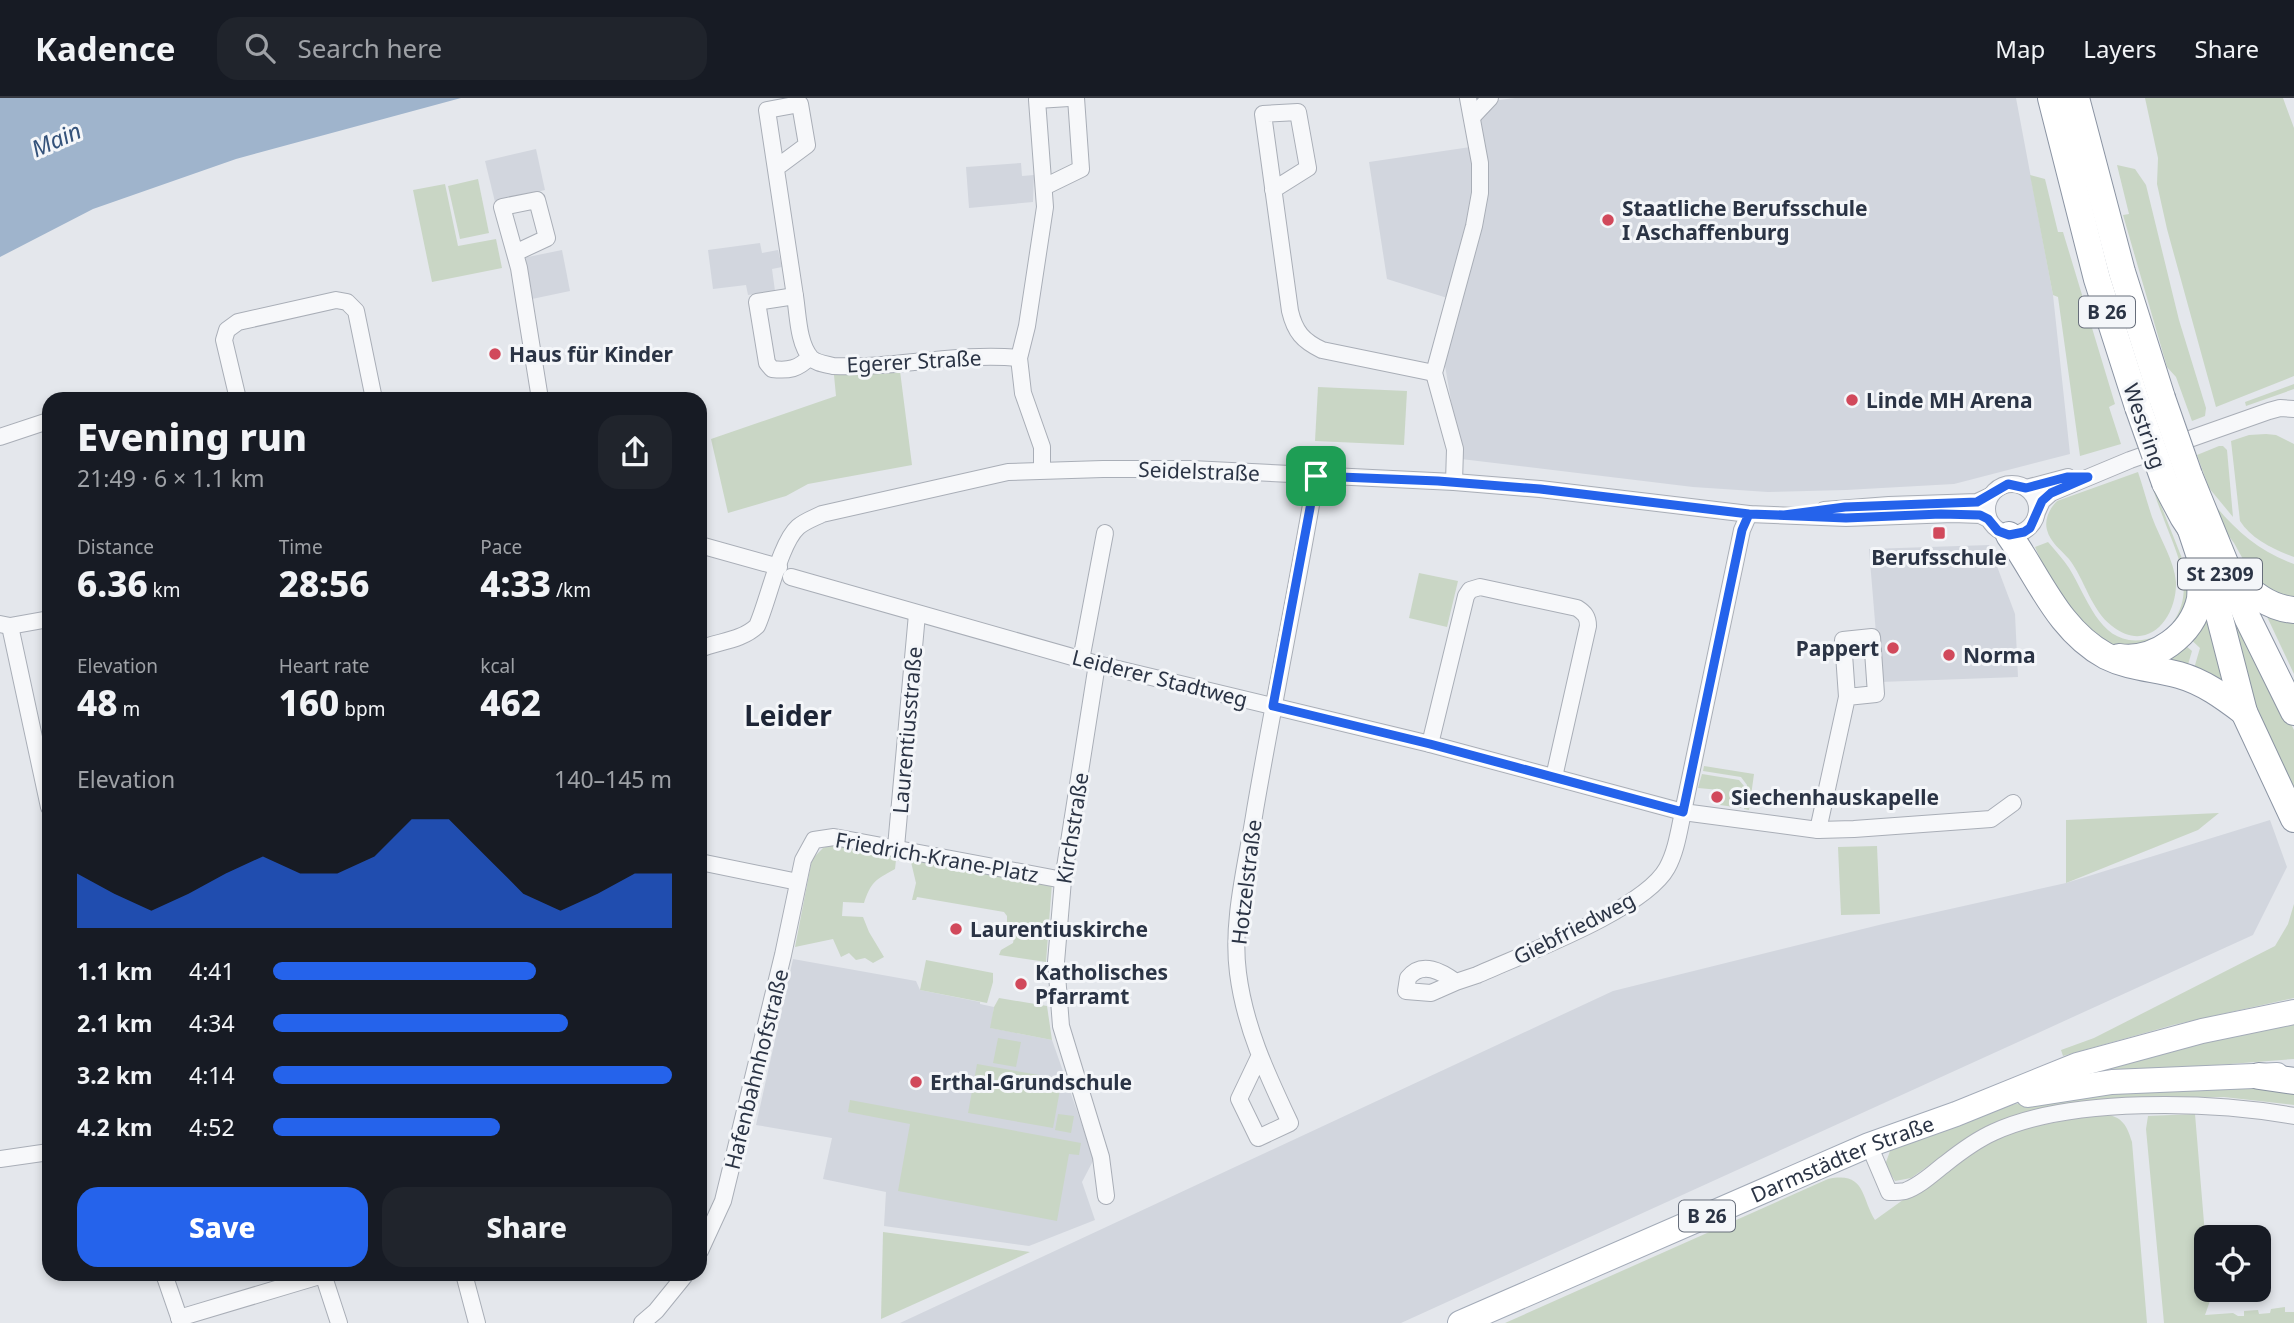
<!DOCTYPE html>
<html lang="en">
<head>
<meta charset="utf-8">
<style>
  :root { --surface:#171b24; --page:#20242c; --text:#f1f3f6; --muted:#9ea1a6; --line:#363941; --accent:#2563eb }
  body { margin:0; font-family:"Noto Sans",sans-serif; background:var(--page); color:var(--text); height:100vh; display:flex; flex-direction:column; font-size:26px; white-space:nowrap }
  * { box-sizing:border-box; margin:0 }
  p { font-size:23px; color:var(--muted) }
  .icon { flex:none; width:38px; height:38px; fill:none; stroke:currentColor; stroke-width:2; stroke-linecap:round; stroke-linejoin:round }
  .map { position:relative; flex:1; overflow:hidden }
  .panel { position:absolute; left:42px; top:294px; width:665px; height:889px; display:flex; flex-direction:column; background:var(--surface); border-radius:21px; box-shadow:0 4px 10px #0003 }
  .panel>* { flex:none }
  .controls { position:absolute; left:2194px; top:1127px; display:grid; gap:14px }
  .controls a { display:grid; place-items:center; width:77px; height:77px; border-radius:14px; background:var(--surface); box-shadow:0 4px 10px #0003; font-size:35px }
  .pin { position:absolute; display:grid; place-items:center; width:60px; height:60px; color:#fff; margin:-30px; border-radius:14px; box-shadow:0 4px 10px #0006 }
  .round { display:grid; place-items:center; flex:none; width:74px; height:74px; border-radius:21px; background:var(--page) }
  .summary { display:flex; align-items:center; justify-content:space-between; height:119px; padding:0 35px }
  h1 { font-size:38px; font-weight:800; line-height:52px }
  .metrics { display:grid; grid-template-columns:repeat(3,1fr); gap:10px; height:119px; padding:7px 35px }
  .metrics div { display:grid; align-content:center }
  .metrics b { font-size:35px; font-weight:800 }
  .metrics small { font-size:19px; font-weight:400 }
  .metrics p { font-size:19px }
  .chart { height:196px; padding:14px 35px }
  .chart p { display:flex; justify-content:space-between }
  .chart svg { width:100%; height:126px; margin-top:7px; fill:var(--accent); opacity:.7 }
  .cta { display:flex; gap:14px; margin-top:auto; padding:14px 35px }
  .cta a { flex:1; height:80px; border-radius:21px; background:var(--accent); color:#fff; font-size:28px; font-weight:800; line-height:80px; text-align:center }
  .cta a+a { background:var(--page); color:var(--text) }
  ul { padding:0 35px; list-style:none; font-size:23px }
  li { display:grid; grid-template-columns:112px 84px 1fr; align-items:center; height:52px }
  li i { height:18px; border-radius:9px; background:var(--accent) }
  header { display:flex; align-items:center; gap:42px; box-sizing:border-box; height:98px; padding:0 35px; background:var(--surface); border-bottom:2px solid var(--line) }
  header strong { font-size:33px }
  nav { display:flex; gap:38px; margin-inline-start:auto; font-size:24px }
  .search { width:490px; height:63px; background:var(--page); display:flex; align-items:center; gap:18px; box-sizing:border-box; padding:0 24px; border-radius:21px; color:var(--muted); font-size:26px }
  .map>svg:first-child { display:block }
  .built { fill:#d2d6de }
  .green { fill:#c9d6c5 }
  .water { fill:#9fb4cc }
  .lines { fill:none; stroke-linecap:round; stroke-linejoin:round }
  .minor-casing { stroke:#a9aeb7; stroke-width:18 }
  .primary-casing { stroke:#a3abb8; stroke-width:26 }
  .trunk-casing { stroke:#8b94a3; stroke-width:28 }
  .minor { stroke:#f7f8fa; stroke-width:16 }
  .primary { stroke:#fff; stroke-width:24 }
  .trunk { stroke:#fff; stroke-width:26 }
  .trunk-bridge-casing { stroke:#8b94a3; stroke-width:28; stroke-linecap:butt }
  .trunk-bridge { stroke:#fff; stroke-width:26 }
  .route-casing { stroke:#fff; stroke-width:14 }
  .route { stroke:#2563eb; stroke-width:9 }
  .poi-dot { fill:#d1495b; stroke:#f4f6f9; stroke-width:2.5 }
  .labels { text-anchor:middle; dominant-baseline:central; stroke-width:6; stroke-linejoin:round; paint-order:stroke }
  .shield { fill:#f4f6f9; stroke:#676e7b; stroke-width:2 }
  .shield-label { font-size:19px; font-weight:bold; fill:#2b3445 }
  .poi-label { font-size:21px; font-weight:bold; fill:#2b3445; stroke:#f4f6f9; text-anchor:start }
  .street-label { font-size:21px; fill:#2b3445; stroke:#f4f6f9 }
  .water-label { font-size:23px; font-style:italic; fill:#34527a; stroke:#f4f6f9 }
  .district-label { font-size:28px; font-weight:bold; fill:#1d2536; stroke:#f4f6f9 }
</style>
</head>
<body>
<header>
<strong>Kadence</strong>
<div class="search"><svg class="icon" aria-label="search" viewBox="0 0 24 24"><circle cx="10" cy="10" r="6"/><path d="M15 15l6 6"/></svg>Search here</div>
<nav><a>Map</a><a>Layers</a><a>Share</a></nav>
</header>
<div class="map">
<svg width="2294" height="1225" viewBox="0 0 2294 1225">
  <rect width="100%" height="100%" fill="#e4e7ec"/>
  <!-- built -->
  <g class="built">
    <path d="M 1515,0 L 2016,0 L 2053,197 L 2070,356 L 1954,386 L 1846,392 L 1768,394 L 1693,389 L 1461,361 L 1444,262 L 1460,204 L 1387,181 L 1369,64 L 1484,47 L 1480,19 L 1499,2 Z"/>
    <path d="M 536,51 L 545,92 L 495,104 L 485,63 Z"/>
    <path d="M 1021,65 L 1022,78 L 1034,77 L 1033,104 L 969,110 L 966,69 Z"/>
    <path d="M 760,145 L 762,155 L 778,152 L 782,169 L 772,171 L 775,193 L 748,197 L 746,187 L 713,191 L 708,152 Z"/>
    <path d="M 562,152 L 570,193 L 532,201 L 523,160 Z"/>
    <path d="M 1989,447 L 2015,516 L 2018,579 L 1880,584 L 1869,451 Z"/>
    <path d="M 2270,722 L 2287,769 L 2253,837 L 1401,1225 L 900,1225 L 1613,893 L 1883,826 L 2066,785 Z"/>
    <path d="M 793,861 L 916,883 L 920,892 L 980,904 L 980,906 L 994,909 L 991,930 L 1052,942 L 1094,1061 L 1082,1084 L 1095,1122 L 1029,1148 L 884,1128 L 886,1094 L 823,1081 L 832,1040 L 756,1027 Z"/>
  </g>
  <!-- green -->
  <g class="green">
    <path d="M 2145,0 L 2283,0 L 2294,30 L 2294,278 L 2216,309 L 2167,131 L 2157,86 L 2158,60 Z"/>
    <path d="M 2117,67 L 2135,71 L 2146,87 L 2179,222 L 2206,310 L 2205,318 L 2192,323 L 2176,279 L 2167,269 L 2123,117 L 2129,116 Z"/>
    <path d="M 2030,77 L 2045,81 L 2058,134 L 2063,134 L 2115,306 L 2109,309 L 2121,346 L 2080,358 L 2058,199 L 2053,197 Z"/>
    <path d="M 478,81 L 489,135 L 460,141 L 448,88 Z"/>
    <path d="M 445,86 L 458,148 L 496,141 L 502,170 L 432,184 L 413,92 Z"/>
    <path d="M 900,273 L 912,367 L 808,386 L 786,398 L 728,415 L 711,341 L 836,298 L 834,277 Z"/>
    <path d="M 2294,286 L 2294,291 L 2246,308 L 2245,304 Z"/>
    <path d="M 1318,289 L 1407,293 L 1404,347 L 1315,343 Z"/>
    <path d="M 2266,336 L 2276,337 L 2294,346 L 2294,459 C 2275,452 2251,441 2240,423 L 2231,343 L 2249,337 Z"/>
    <path d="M 2219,348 L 2223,348 L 2227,352 L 2233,419 L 2209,390 L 2197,357 Z"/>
    <path d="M 2147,372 L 2189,478 L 2190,498 L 2174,528 L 2173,524 C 2197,491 2175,452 2163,419 C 2157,404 2152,388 2147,372 Z"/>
    <path d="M 2138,374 C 2143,389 2147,404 2152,419 C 2160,441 2174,462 2176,484 C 2177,521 2147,556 2112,528 C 2091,512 2085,482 2069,461 C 2061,452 2050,444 2047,432 C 2044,421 2050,410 2057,403 Z"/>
    <path d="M 2213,405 C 2236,433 2260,454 2294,466 L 2294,504 L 2288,504 L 2254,481 L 2234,445 L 2224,432 Z"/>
    <path d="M 2048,444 C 2055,452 2063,461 2069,470 C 2091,506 2103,558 2158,538 L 2152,545 C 2139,546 2122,551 2109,546 C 2074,533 2049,481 2035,449 Z"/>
    <path d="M 1419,475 L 1458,483 L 1447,529 L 1409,520 Z"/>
    <path d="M 2225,495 L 2294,632 L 2294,701 L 2259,631 Z"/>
    <path d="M 2201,504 L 2229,592 L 2193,574 L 2200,550 L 2185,536 Z"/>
    <path d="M 2262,508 L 2294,517 L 2294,576 Z"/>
    <path d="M 2179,542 L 2192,553 L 2187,570 L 2126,562 Z"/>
    <path d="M 1704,668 L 1754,676 L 1749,712 L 1744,711 L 1747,687 L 1741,679 L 1703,673 Z"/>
    <path d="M 1702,676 L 1739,682 L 1744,688 L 1741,710 L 1720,707 L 1723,695 L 1720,692 L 1698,690 Z"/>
    <path d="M 2219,715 L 2198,732 L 2066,785 L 2066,722 Z"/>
    <path d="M 832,747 L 1052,785 L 1046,864 L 999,857 L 1001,852 L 1013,845 C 1015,837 1014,831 1007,825 L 1007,818 L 1004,814 L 917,799 L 916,802 L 912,802 L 916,785 L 911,764 L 896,762 L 895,771 C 875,782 871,784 864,805 L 843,804 L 842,818 L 863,819 L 869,834 L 884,859 L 873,865 L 865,860 L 856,862 L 849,855 L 841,859 L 833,841 L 795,849 L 812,761 L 823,750 Z"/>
    <path d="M 1877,748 L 1880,816 L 1841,817 L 1838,749 Z"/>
    <path d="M 2294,806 L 2294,900 L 2173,927 L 2063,958 L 2061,952 L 2094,940 L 2275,848 L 2288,826 Z"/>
    <path d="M 926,862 L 993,875 L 993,884 L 987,905 L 920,892 Z"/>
    <path d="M 999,900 L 1047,908 L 1052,942 L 990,930 L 994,909 Z"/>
    <path d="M 2294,918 L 2294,961 L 2075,978 Z"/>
    <path d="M 998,940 L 1021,944 L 1016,969 L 993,965 Z"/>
    <path d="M 977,966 L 1062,981 L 1053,1030 L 968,1015 Z"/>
    <path d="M 2157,986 L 2294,991 L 2294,1007 L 2224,999 L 2117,1002 L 1951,1052 L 1911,1080 L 1895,1083 L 1885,1067 L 1890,1053 C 1930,1036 1969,1017 2012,1007 C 2059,995 2109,992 2157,986 Z"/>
    <path d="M 850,1002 L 1081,1045 L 1079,1057 L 1069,1056 L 1057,1123 L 898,1093 L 910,1026 L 848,1014 Z"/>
    <path d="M 1058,1016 L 1074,1018 L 1071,1035 L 1055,1032 Z"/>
    <path d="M 2100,1016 C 2120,1017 2126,1024 2132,1044 L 2147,1225 L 1505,1225 L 1828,1081 C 1866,1073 1861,1100 1875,1122 L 1974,1051 L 2020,1031 Z"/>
    <path d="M 2195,1016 L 2207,1161 L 2207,1192 L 2210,1192 L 2211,1200 L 2205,1217 L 2233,1215 L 2238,1218 L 2244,1218 L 2244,1213 L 2258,1212 L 2259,1216 L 2270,1215 L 2271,1211 L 2285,1209 L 2285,1214 L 2294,1214 L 2294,1225 L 2164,1225 L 2146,1031 L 2148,1018 Z"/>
    <path d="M 883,1134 L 1030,1154 L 881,1221 Z"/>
  </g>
  <!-- water -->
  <path class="water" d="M 0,0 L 461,0 L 236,61 L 93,111 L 0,159 Z"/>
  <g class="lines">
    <!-- minor casing -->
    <g class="minor-casing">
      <g id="minor">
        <path d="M 1472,19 L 1490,0"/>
        <path d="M 776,70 L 807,47 L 800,6 L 767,12 L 795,198"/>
        <path d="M 1044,89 L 1081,71 L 1076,0"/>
        <path d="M 1273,92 L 1308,70 L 1298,14 L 1263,16 L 1290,213 C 1295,234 1303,243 1322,252 L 1434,275"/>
        <path d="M 515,155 L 547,140 L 537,102 L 502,109 L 519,170 L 540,301"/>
        <path d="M 810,259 C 798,271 789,273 772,271 L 767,265 L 757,204 L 795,198 C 798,216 798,246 811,260 C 816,265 825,266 833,268 C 895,271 957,254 1019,260"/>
        <path d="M 238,301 L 224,242 L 227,232 L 238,224 L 336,202 L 347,204 L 356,213 L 374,301"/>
        <path d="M 0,339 L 48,323"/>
        <path d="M 1042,372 L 1042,349 L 1023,295 L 1019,260 L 1027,228 L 1045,109 L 1037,2 L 1069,0"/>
        <path d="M 1454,384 L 1455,351 L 1434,275 L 1474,128 L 1480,95 L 1480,65 L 1468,0"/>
        <circle cx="2012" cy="411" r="25"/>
        <path d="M 2026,390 L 2068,379"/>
        <path d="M 1824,412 L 1889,407 L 1977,404 L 1990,398"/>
        <path d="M 2038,412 L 2042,403 L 2051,395 L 2130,362 L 2269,313 L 2280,310 L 2294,311"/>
        <path d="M 700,447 L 779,469"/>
        <path d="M 791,479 L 1097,566 L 1430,646 L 1683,714 L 1818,732 L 1854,731 L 1991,721 L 2013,705"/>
        <path d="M 0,526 L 10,528 L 49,521"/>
        <path d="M 10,528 L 49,709"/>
        <path d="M 700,551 C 719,543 741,543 757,528 C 768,504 780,445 798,429 C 805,423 814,420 822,416 L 1008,374 L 1103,371 L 1191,371 L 1454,384 L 1540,391 L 1749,416 L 1846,420 L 1953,416 L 1980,417 L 1988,421"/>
        <path d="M 1081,562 L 1105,435"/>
        <path d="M 1097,566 L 1063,782 L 1056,864 L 1061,928 L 1101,1059 L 1106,1098"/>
        <path d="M 1430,646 L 1466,498 L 1470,492 L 1480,489 L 1577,510 C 1585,515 1588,519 1588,528 L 1554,679"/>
        <path d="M 1818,732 L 1847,599 L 1876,596 L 1872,539 L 1843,542 L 1847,599"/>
        <path d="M 896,749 L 917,516"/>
        <path d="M 700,764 L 798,784"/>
        <path d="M 1456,884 L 1431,895 L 1406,893 L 1408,880 C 1422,862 1442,874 1456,884 L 1477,877 C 1523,856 1644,812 1667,770 C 1676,754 1679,733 1683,714 L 1742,432 L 1749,416"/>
        <path d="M 1259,959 L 1239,1001 L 1258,1040 L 1290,1025 C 1267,976 1245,930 1238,875 C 1231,822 1247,765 1255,712 C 1274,601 1297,490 1316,378"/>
        <path d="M 1869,1047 L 1889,1094 C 1894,1094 1901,1094 1905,1093 C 1920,1088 1933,1075 1945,1066 C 1960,1054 1976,1042 1994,1034 C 2070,999 2212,1003 2294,1018"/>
        <path d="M 0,1061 L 49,1054"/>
        <path d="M 700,1153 L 723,1103 L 783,857 L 803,762 L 814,742 L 834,739 L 1063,782"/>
        <path d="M 164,1176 L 181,1225"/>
        <path d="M 323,1176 L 339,1225"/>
        <path d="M 464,1176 L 477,1225"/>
        <path d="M 179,1220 L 323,1177"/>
        <path d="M 642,1225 L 656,1213 L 686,1176"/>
      </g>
    </g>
    <!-- primary casing -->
    <g class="primary-casing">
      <g id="primary">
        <path d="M 2028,997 L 2112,984 L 2277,977"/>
        <path id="s1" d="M 1460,1225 L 1869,1047 L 1956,1016 L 2077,967 L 2202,933 L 2294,914"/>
      </g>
    </g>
    <!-- trunk casing -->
    <g class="trunk-casing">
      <g id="trunk">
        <path d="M 2051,0 L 2097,181 L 2138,309"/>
        <path d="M 2076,0 L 2122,174 L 2162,300"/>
        <path d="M 2189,377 L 2248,521 L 2294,614"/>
        <path d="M 2165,385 L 2183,419 L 2200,445"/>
        <path d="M 2191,432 L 2218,513 L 2244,614 L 2294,721"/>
        <path d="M 2009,437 C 2039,479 2058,532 2106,558 C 2130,570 2154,570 2179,577 C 2204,584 2224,599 2244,614"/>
        <path d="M 2234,477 C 2251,495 2269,510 2294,512"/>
        <path d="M 2119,559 C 2155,564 2192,537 2200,501 C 2201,492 2200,482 2200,473"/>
        <path d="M 2259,978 L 2294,983"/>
      </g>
    </g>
    <!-- minor -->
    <use href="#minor" class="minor"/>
    <!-- primary -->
    <use href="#primary" class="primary"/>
    <!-- trunk -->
    <use href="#trunk" class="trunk"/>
    <!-- trunk-bridge casing -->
    <g class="trunk-bridge-casing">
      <g id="trunk-bridge">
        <path d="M 2162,300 L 2189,377"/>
        <path d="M 2138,309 L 2165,385"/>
      </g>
    </g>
    <!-- trunk-bridge -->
    <use href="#trunk-bridge" class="trunk-bridge"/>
  </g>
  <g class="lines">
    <!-- route casing -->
    <g class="route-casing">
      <path id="route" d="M 1316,378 L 1273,608 L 1430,646 L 1683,714 L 1742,432 L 1749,416 L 1784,417 L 1845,409 L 1977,404 L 2008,386 L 2026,390 L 2067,379 L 2088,379 L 2051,395 L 2042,403 L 2030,430 L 2024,434 L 2009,437 L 1998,433 L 1988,421 L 1980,417 L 1941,416 L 1846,420 L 1749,416 L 1540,391 L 1438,383 L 1316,378"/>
    </g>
    <!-- route -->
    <use href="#route" class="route"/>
  </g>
  <!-- markers -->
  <g class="poi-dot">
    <circle cx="1608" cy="122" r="7"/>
    <circle cx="495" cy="256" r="7"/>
    <circle cx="1852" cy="302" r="7"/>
    <rect x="1932" y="428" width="14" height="14" rx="3.5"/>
    <circle cx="1893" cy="550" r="7"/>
    <circle cx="1949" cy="557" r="7"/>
    <circle cx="1717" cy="699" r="7"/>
    <circle cx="956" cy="831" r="7"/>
    <circle cx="1021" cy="886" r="7"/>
    <circle cx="916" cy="984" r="7"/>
  </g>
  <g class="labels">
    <!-- shield labels -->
    <g class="shield">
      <rect x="2079" y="198.5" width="56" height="31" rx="5"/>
      <rect x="2178" y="460.5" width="84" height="31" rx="5"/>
      <rect x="1679" y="1102.5" width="56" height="31" rx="5"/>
    </g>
    <g class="shield-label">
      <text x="2107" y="214">B 26</text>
      <text x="2220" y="476">St 2309</text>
      <text x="1707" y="1118">B 26</text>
    </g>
    <!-- poi labels -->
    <g class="poi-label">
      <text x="1622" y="110">Staatliche Berufsschule<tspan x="1622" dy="24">I Aschaffenburg</tspan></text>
      <text x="509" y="256">Haus für Kinder</text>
      <text x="1866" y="302">Linde MH Arena</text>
      <text x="1939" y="459" text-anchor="middle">Berufsschule</text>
      <text x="1879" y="550" text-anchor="end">Pappert</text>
      <text x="1963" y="557">Norma</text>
      <text x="1731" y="699">Siechenhauskapelle</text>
      <text x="970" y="831">Laurentiuskirche</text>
      <text x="1035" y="874">Katholisches<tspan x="1035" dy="24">Pfarramt</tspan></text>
      <text x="930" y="984">Erthal-Grundschule</text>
    </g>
    <!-- street labels -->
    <g class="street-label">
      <text transform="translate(914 263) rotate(-3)">Egerer Straße</text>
      <text transform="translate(2145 328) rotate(71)">Westring</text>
      <text transform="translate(1199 373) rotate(2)">Seidelstraße</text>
      <text transform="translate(1160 580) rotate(14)">Leiderer Stadtweg</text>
      <text transform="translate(907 632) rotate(-85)">Laurentiusstraße</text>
      <text transform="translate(1072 730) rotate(-81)">Kirchstraße</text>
      <text transform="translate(937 759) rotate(10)">Friedrich-Krane-Platz</text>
      <text transform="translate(1246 784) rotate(-83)">Hotzelstraße</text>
      <text transform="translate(1574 830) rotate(-27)">Giebfriedweg</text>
      <text transform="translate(756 971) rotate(-76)">Hafenbahnhofstraße</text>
      <text stroke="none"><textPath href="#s1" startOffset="416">Darmstädter Straße</textPath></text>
    </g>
    <!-- water labels -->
    <g class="water-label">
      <text transform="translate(56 41) rotate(-24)">Main</text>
    </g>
    <!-- district labels -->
    <g class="district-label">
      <text x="788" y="617">Leider</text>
    </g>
  </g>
</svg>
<div class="controls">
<a><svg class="icon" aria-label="locate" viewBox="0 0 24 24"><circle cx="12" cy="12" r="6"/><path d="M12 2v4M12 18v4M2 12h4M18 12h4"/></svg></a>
</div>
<div class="pin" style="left:1316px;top:378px;background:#1e9e55"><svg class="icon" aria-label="arrive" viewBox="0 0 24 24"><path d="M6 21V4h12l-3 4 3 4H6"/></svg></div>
<section class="panel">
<div class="summary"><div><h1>Evening run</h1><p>21:49 · 6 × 1.1 km</p></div><a class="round"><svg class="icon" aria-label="share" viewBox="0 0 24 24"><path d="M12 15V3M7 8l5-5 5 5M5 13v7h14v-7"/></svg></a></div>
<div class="metrics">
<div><p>Distance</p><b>6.36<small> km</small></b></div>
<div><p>Time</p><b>28:56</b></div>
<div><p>Pace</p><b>4:33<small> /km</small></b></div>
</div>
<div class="metrics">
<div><p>Elevation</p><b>48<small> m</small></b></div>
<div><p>Heart rate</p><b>160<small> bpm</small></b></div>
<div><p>kcal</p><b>462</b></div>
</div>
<div class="chart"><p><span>Elevation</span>140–145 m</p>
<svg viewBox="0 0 160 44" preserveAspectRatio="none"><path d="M0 44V25L10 32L20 38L30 32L40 25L50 19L60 25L70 25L80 19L90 6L100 6L110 19L120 32L130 38L140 32L150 25L160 25V44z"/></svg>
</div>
<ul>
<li><b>1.1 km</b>4:41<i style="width:66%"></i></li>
<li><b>2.1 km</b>4:34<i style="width:74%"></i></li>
<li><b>3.2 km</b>4:14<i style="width:100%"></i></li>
<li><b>4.2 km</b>4:52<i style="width:57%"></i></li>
</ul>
<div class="cta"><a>Save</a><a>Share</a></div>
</section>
</div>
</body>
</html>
